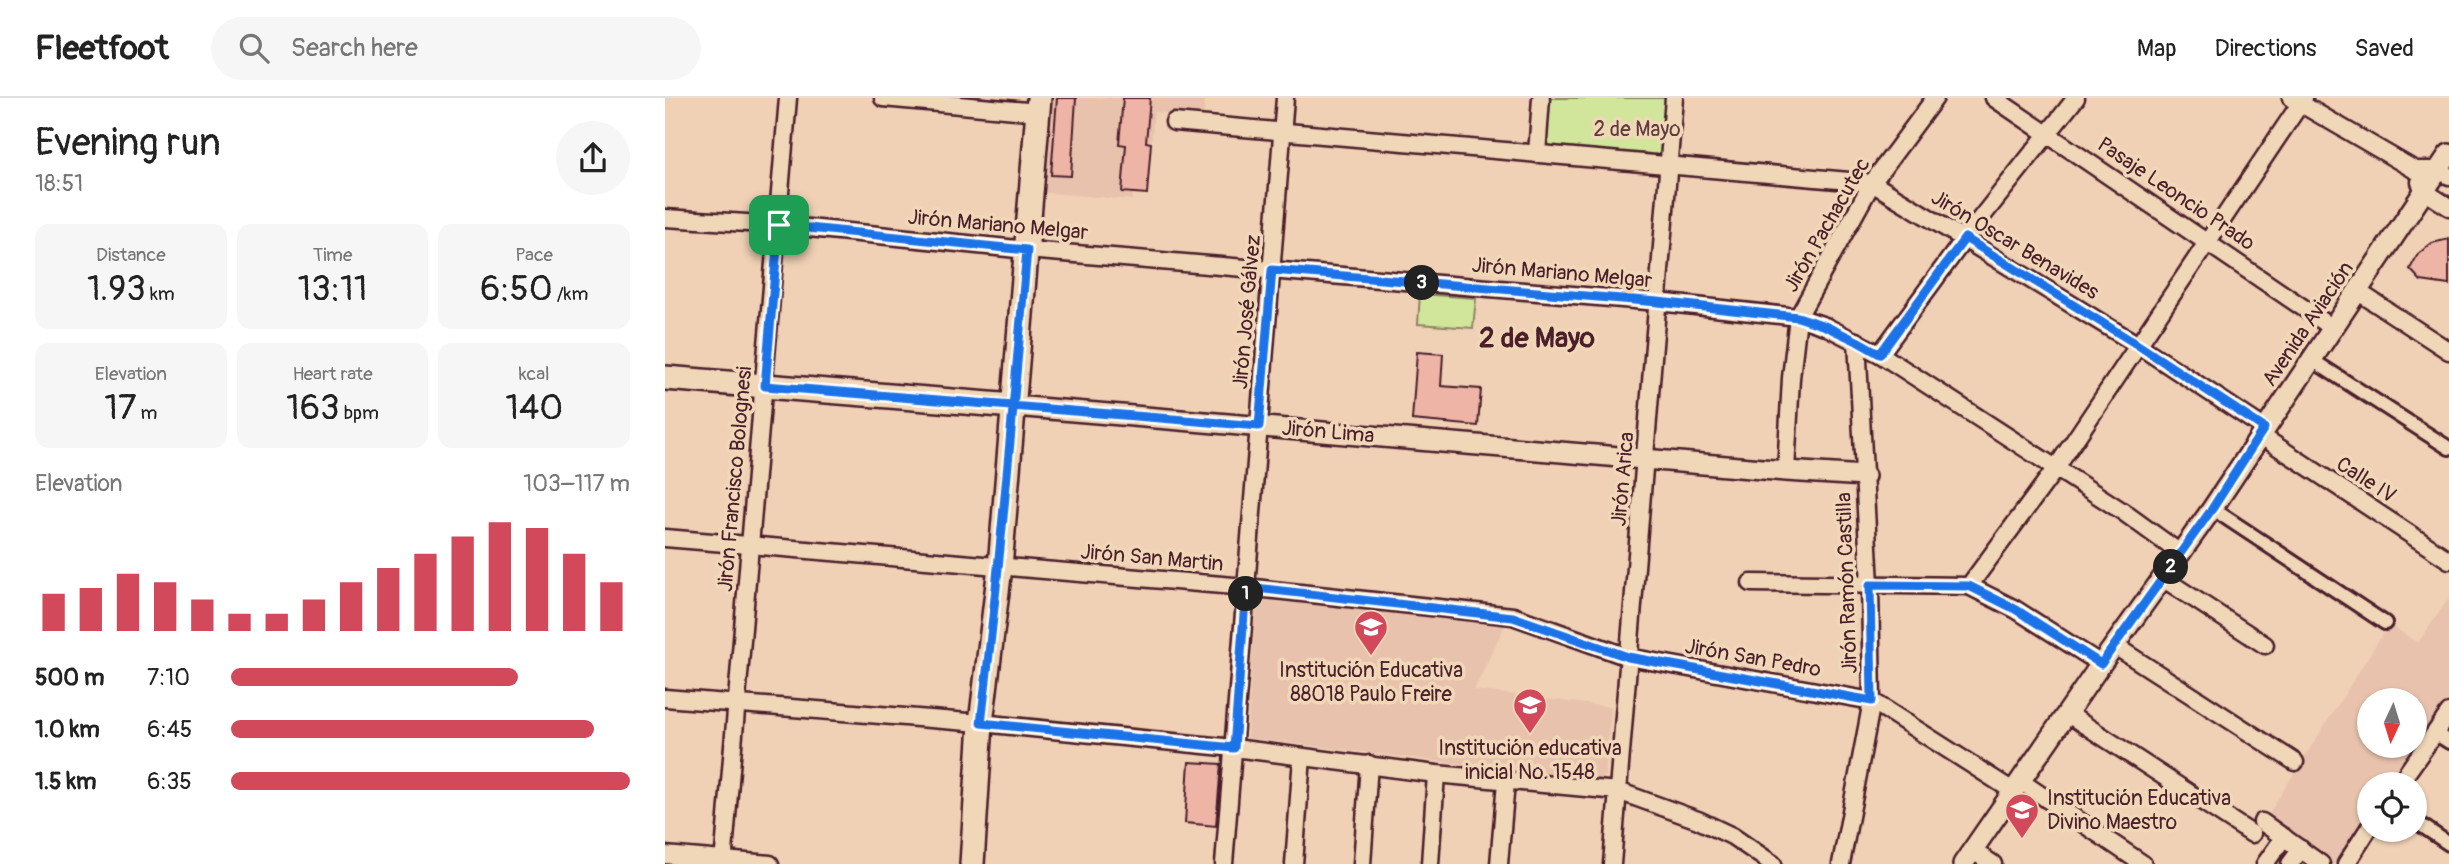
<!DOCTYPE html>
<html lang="en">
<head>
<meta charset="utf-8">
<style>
  :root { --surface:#fff; --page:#f6f6f6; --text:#222; --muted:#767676; --line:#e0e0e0; --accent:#d1495b }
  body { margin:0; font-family:Pangolin,sans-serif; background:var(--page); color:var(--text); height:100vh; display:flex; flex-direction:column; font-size:26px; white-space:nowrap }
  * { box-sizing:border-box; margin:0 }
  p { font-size:23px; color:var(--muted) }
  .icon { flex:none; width:38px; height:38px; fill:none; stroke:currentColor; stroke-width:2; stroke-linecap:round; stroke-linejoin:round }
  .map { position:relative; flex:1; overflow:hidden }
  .drawer { display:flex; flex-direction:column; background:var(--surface); width:665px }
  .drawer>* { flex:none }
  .needle { width:46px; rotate:184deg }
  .controls { position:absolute; left:1692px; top:590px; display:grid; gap:14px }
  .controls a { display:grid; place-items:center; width:70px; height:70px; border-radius:50%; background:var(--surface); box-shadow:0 2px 5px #0004; font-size:35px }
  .pin { position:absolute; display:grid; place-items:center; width:60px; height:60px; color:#fff; margin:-30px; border-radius:14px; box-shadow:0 4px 10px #0006 }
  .km { position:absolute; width:35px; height:35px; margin:-18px; border-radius:50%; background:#222; color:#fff; font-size:19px; line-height:35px; text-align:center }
  .round { display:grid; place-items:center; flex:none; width:74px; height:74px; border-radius:37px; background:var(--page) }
  .summary { display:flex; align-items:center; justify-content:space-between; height:119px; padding:0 35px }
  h1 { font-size:38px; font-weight:600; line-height:52px }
  .figures { display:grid; grid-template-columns:repeat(3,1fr); gap:10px; height:119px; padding:7px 35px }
  .figures div { display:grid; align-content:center; border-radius:14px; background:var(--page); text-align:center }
  .figures b { font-size:35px; font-weight:600 }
  .figures small { font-size:19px; font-weight:400 }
  .figures p { font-size:19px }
  .chart { height:196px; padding:14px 35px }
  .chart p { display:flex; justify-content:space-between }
  .chart svg { width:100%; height:126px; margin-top:7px; stroke:var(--accent); stroke-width:6 }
  ul { padding:0 35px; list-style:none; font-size:23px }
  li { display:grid; grid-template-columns:112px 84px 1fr; align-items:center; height:52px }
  li i { height:18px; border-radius:9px; background:var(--accent) }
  header { display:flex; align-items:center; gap:42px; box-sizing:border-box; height:98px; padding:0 35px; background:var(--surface); border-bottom:2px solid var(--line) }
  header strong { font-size:33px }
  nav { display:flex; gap:38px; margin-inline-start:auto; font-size:24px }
  .search { width:490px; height:63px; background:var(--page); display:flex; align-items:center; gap:18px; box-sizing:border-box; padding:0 24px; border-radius:38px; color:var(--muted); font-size:26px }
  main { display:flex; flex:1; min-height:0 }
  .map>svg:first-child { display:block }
  .built { fill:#e8c2ac; fill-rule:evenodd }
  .green { fill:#d1e69b; stroke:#8e8263; stroke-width:2 }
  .building { fill:#eeb5a7; stroke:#4a1f2b; stroke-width:2 }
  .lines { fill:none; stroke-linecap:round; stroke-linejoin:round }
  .pedestrian-casing { stroke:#4a1f2b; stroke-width:18 }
  .minor-casing { stroke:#4a1f2b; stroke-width:21 }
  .tertiary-casing { stroke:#4a1f2b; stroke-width:24 }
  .secondary-casing { stroke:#4a1f2b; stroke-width:28 }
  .pedestrian { stroke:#f0d7b8; stroke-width:12 }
  .minor { stroke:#f0d7b8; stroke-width:16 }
  .tertiary { stroke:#f0d7b8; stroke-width:19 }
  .secondary { stroke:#f0d7b8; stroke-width:23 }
  .route-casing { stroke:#fff; stroke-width:14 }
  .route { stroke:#1a73e8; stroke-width:9 }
  .labels { text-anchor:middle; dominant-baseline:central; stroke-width:7; stroke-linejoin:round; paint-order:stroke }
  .park-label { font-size:21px; fill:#5e3d3c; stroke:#f0d7b8 }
  .street-label { font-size:21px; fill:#4a1f2b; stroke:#f0d7b8 }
  .poi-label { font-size:21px; fill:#4a1f2b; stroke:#f0d7b8 }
  .district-label { font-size:28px; font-weight:bold; fill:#4a1f2b; stroke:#f0d7b8 }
</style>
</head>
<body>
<header>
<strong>Fleetfoot</strong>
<div class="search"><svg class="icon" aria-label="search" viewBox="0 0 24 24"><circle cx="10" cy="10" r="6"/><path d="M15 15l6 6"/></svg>Search here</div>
<nav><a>Map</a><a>Directions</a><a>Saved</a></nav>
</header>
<main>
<section class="drawer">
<div class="summary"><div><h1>Evening run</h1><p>18:51</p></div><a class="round"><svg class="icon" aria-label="share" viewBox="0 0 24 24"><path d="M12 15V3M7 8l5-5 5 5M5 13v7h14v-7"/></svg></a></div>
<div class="figures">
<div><p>Distance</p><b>1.93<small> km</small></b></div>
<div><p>Time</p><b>13:11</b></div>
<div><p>Pace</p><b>6:50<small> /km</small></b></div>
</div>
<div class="figures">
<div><p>Elevation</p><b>17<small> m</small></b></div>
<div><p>Heart rate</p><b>163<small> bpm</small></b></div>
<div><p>kcal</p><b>140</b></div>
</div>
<div class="chart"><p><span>Elevation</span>103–117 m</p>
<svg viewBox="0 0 160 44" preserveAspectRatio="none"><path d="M5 44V31M15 44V29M25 44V24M35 44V27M45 44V33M55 44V38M65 44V38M75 44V33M85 44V27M95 44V22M105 44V17M115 44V11M125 44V6M135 44V8M145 44V17M155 44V27"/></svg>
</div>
<ul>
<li><b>500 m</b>7:10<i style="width:72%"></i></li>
<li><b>1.0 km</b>6:45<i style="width:91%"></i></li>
<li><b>1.5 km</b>6:35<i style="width:100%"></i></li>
</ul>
</section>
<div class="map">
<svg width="1784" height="766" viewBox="0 0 1784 766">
  <rect width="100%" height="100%" fill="#f0d1b5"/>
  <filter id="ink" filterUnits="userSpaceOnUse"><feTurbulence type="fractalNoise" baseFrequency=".0143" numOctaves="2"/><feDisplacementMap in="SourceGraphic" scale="14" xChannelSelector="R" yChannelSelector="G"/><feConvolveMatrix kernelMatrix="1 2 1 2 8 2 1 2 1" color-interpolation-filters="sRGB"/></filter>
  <g filter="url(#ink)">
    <!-- built -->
    <g class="built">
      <path d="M 381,0 L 540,0 L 538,18 L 489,14 L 482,96 L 468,95 L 467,102 L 373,94 Z"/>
      <path d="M 1784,500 L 1784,601 L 1725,686 L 1704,686 L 1704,716 L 1670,766 L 1665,766 L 1601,720 L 1724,526 L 1753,545 ZM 1704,602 L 1750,602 L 1750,648 L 1704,648 Z"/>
      <path d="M 591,502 L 794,519 L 840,527 L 809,592 L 946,609 L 940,679 L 935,683 L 582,640 Z"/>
    </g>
    <!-- green -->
    <g class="green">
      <path d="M 879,0 L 1006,0 L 1001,65 L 874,54 Z"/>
      <path d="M 755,196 L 811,200 L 808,230 L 753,226 Z"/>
    </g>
    <!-- building -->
    <g class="building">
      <path d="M 392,0 L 411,0 L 406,78 L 386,77 Z"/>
      <path d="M 458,0 L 485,0 L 481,44 L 486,45 L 482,96 L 457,94 L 461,47 L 454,46 Z"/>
      <path d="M 1784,141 L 1784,187 L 1756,183 L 1745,171 L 1753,156 L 1767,145 Z"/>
      <path d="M 752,254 L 778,256 L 776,288 L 816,291 L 813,328 L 747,322 Z"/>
      <path d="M 524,664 L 556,666 L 551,728 L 520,725 Z"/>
    </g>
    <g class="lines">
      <!-- pedestrian casing -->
      <g class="pedestrian-casing">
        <g id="pedestrian">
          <path d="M 1647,262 L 1784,350"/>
          <path d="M 1557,417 L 1720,525"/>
          <path d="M 1770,635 L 1784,644"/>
          <path d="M 1750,723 L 1784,746"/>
        </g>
      </g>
      <!-- minor casing -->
      <g class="minor-casing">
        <g id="minor">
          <path d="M 218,0 L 373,14"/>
          <path d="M 1329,0 L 1668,230"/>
          <path d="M 1626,0 L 1750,72 L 1774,72 L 1784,78"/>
          <path d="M 509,24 L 1207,85 L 1473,247 L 1599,330"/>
          <path d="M 872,56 L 876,0"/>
          <path d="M 1755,84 L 1759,93 L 1784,109"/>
          <path d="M 0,120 L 114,127 L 362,152 L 993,204 L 1133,219 L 1160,228 L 1215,256 L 1457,413 L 1515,455"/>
          <path d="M 1692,193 L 1784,253"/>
          <path d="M 1215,256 L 1300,140 L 1411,0"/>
          <path d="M 1595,337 L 1784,462"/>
          <path d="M 1121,373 L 1126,280 L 1133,219 L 1207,85 L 1270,0"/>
          <path d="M 0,440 L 581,489 L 848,518 L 963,559 L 1207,603 L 1348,693"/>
          <path d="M 1499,481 L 1600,547"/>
          <path d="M 1086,485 L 1304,488 L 1350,511 L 1436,566"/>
          <path d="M 1304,488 L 1391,370 L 1639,0"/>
          <path d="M 1450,548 L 1630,664"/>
          <path d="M 0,600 L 316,625 L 569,650 L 771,676 L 953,693 L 1033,722 L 1067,738 L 1108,766"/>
          <path d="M 1403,616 L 1587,736"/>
          <path d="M 1355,683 L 1478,766"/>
          <path d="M 1734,686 L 1784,615"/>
          <path d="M 1597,724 L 1656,766"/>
          <path d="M 1308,753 L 1328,766"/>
          <path d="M 0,757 L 105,766"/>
          <path d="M 58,766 L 123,0"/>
          <path d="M 559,766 L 620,0"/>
          <path d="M 629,766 L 637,659"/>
          <path d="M 697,766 L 704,666"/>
          <path d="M 765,766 L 771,676"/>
          <path d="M 834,766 L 841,684"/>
          <path d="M 947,766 L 1009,0"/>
          <path d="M 1176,766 L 1207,603 L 1205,487 L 1192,243"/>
          <path d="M 1600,766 L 1619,739"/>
          <path d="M 1625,766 L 1636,751"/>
          <path d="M 1681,766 L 1704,730"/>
        </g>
      </g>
      <!-- tertiary casing -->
      <g class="tertiary-casing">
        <g id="tertiary">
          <path d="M 349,308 L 1121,373 L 1200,378"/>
          <path d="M 1298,766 L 1436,566 L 1547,411 L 1784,56"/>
        </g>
      </g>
      <!-- secondary casing -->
      <g class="secondary-casing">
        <g id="secondary">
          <path d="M 0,280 L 349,308"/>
          <path d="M 307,766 L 316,625 L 335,469 L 374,0"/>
        </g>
      </g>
      <!-- pedestrian -->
      <use href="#pedestrian" class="pedestrian"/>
      <!-- minor -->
      <use href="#minor" class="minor"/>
      <!-- tertiary -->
      <use href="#tertiary" class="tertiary"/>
      <!-- secondary -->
      <use href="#secondary" class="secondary"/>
    </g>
  </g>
  <g class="lines" filter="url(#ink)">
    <!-- route casing -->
    <g class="route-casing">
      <path id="route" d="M 114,127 L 362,152 C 348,310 335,468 316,625 L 569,650 L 581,489 L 848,519 L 963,559 L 1207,603 L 1205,487 L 1304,488 L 1350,511 L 1436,566 L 1547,411 L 1599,330 L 1473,247 L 1300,140 L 1215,256 L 1192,243 L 1160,228 L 1133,219 L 993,204 L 607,172 L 594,328 L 100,288 L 114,127"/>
    </g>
    <!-- route -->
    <use href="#route" class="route"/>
  </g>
  <!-- icons -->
  <defs>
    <g id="school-pin" transform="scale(1.75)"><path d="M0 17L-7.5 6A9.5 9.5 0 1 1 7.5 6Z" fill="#d1495b" stroke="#f0d7b8"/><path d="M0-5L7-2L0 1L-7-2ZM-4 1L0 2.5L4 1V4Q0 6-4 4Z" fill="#fff"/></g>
  </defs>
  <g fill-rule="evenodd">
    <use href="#school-pin" x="706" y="529"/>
    <use href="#school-pin" x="865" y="607"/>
    <use href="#school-pin" x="1357" y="712"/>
  </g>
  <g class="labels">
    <!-- park labels -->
    <g class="park-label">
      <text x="972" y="31">2 de Mayo</text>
    </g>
    <!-- street labels -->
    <g class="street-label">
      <text transform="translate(1511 96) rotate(34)">Pasaje Leoncio Prado</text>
      <text transform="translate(333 127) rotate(5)">Jirón Mariano Melgar</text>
      <text transform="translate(1162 127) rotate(-60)">Jirón Pachacutec</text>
      <text transform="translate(1350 147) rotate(31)">Jirón Oscar Benavides</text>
      <text transform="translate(897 175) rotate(5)">Jirón Mariano Melgar</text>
      <text transform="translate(582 214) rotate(-85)">Jirón José Gálvez</text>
      <text transform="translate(1643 226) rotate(-56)">Avenida Aviación</text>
      <text transform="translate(663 334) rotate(5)">Jirón Lima</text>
      <text transform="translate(70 381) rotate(-85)">Jirón Francisco Bolognesi</text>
      <text transform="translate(958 381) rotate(-85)">Jirón Arica</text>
      <text transform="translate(1701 382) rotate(33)">Calle IV</text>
      <text transform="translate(487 460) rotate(5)">Jirón San Martin</text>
      <text transform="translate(1182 485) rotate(-92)">Jirón Ramón Castilla</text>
      <text transform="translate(1088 560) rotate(10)">Jirón San Pedro</text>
    </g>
    <!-- poi labels -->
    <g class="poi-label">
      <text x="706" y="572">Institución Educativa<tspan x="706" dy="24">88018 Paulo Freire</tspan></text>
      <text x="865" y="650">Institución educativa<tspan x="865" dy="24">inicial No. 1548</tspan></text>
      <text x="1382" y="700" text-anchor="start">Institución Educativa<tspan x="1382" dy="24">Divino Maestro</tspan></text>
    </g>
    <!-- district labels -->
    <g class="district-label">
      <text x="872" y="240">2 de Mayo</text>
    </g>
  </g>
</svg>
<div class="controls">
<a><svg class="needle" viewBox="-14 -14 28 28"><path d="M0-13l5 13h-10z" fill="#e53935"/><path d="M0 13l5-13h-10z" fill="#767676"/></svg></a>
<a><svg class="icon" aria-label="locate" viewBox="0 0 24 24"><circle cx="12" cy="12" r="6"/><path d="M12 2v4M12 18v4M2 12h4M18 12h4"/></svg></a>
</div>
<div class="pin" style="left:114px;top:127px;background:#1e9e55"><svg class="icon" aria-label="arrive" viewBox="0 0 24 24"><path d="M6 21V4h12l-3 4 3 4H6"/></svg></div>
<b class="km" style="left:581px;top:496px">1</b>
<b class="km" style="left:1506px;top:469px">2</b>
<b class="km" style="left:757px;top:185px">3</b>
</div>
</main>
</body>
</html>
